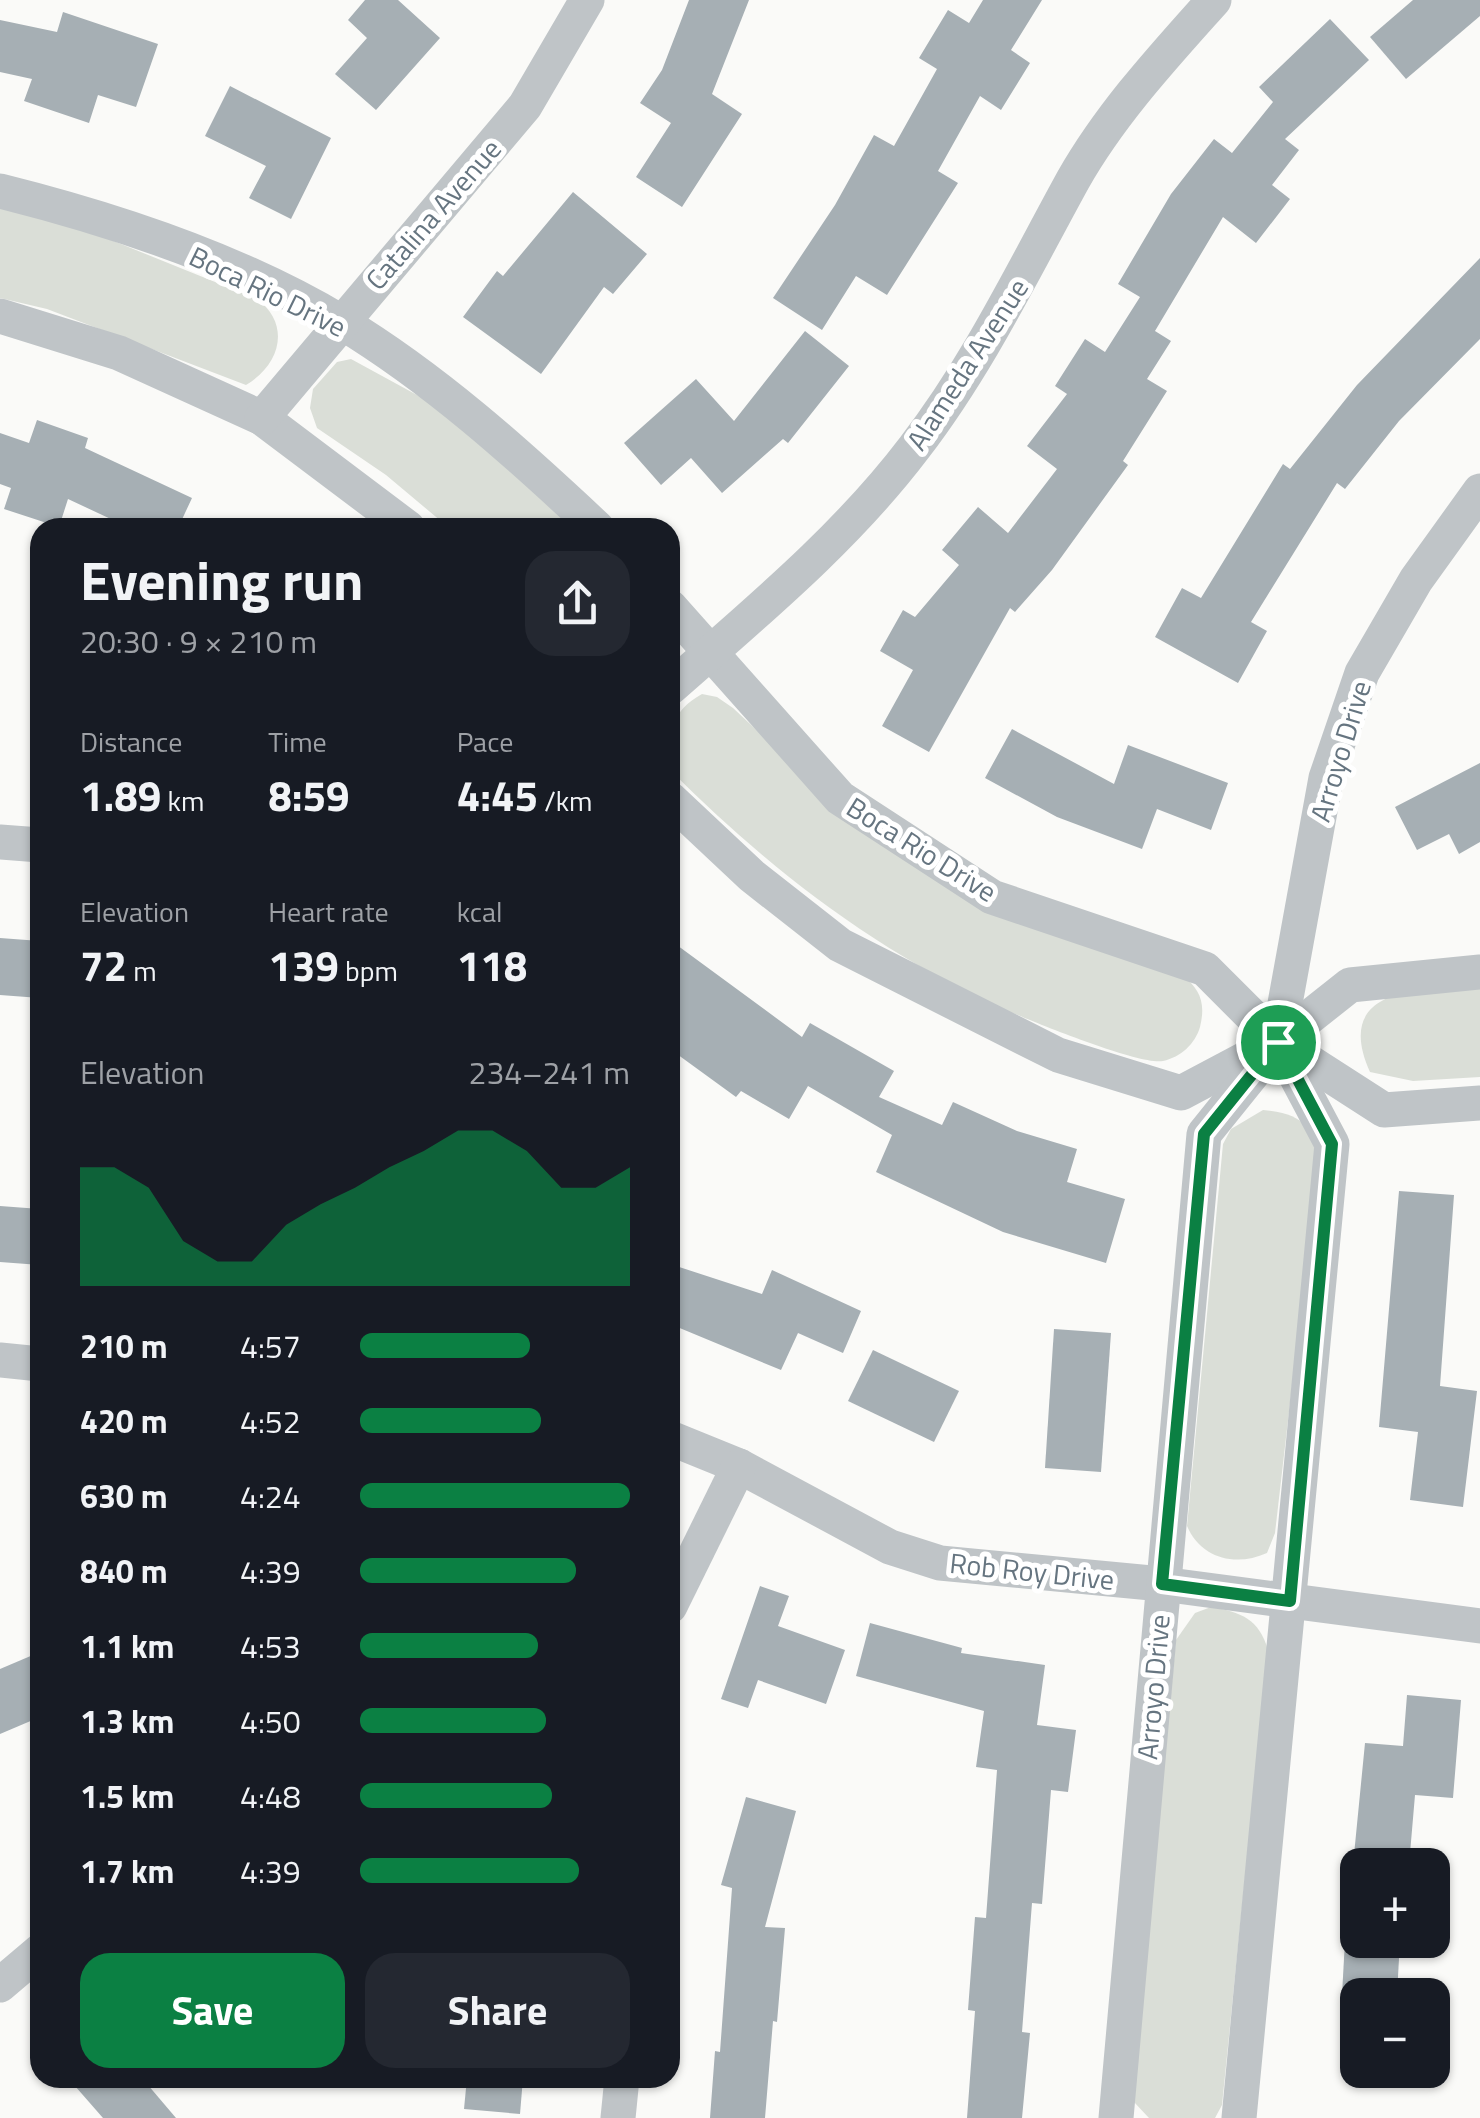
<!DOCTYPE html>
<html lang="en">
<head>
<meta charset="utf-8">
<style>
  :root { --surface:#171b24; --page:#242831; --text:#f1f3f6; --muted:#9ea1a6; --accent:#0b8043 }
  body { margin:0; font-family:"Titillium Web",sans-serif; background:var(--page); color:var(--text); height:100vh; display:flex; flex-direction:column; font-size:38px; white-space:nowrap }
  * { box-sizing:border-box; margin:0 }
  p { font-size:32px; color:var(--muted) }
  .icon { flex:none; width:55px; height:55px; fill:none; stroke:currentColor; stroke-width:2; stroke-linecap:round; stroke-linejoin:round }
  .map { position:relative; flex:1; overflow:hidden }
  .sheet { position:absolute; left:30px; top:518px; width:650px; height:1570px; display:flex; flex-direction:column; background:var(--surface); border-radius:30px; box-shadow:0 2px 8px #0004 }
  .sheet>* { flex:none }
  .buttons { position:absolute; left:1340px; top:1848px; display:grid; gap:20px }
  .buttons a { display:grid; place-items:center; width:110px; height:110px; border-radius:20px; background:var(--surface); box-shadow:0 2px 8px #0004; font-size:50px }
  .pin { position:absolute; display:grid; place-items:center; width:85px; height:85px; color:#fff; margin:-42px; border:5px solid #fff; border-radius:50%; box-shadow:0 2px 10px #0007 }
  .round { display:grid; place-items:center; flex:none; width:105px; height:105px; border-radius:30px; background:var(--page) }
  .headline { display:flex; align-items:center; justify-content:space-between; height:170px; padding:0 50px }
  h1 { font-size:55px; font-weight:700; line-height:75px }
  .metrics { display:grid; grid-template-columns:repeat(3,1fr); gap:15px; height:170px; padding:10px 50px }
  .metrics div { display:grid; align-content:center }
  .metrics b { font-size:42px; font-weight:700 }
  .metrics small { font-size:28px; font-weight:400 }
  .metrics p { font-size:28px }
  .chart { height:280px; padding:20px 50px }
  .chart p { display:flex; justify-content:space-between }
  .chart svg { width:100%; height:180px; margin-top:10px; fill:var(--accent); opacity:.7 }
  .cta { display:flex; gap:20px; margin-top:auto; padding:20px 50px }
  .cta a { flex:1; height:115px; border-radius:30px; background:var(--accent); color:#fff; font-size:40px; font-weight:700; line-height:115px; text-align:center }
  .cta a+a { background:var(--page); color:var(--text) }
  ul { padding:0 50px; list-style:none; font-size:32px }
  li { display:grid; grid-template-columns:160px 120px 1fr; align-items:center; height:75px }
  li i { height:25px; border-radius:12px; background:var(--accent) }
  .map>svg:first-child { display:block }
  .green { fill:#daded7 }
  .building { fill:#a6afb4 }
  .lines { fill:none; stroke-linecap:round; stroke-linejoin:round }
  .minor { stroke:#bfc4c7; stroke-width:35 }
  .route-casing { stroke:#fff; stroke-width:20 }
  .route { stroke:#0b8043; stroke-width:12 }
  .labels { text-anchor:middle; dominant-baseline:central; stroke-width:10; stroke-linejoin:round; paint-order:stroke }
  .street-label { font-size:28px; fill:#667580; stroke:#fff }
</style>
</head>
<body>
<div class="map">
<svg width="1480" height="2118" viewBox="0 0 1480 2118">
  <rect width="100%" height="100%" fill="#fafaf8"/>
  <!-- green -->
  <g class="green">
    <path d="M 0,205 L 79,227 L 257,299 C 291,324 281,364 246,385 L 47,309 L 0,298 Z"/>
    <path d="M 351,359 L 428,401 L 577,527 L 448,527 L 386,475 L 317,428 L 310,408 L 313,389 L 337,362 Z"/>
    <path d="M 702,694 L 717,697 L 733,708 L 850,817 L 1182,974 C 1200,990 1206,1002 1200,1027 C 1195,1044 1181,1057 1163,1061 C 1140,1066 1023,1018 997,1006 C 872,949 767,867 670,770 C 670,735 668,713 702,694 Z"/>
    <path d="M 1480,984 L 1480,1077 L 1413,1081 L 1370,1072 C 1331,985 1424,989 1480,984 Z"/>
    <path d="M 1263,1110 C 1305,1114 1314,1127 1317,1169 L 1275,1533 L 1267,1553 C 1236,1567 1201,1559 1187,1526 L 1223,1144 L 1231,1129 Z"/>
    <path d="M 1211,1607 C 1241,1612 1259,1619 1268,1650 L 1222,2105 L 1215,2118 L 1149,2118 L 1134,2102 L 1133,2088 L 1176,1640 L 1195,1613 Z"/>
  </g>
  <!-- building -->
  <g class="building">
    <path d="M 365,0 L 398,0 L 440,38 L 376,110 L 335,74 L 367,38 L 348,20 Z"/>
    <path d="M 689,0 L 749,0 L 712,94 L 742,114 L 682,207 L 636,177 L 671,123 L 640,103 L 662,70 Z"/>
    <path d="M 983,0 L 1042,0 L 1011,50 L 1030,63 L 1001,110 L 980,96 L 938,171 L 958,183 L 887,295 L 856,276 L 822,330 L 773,298 L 835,205 L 874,135 L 894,146 L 937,69 L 919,58 L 948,10 L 969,23 Z"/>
    <path d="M 1413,0 L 1480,0 L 1480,16 L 1406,79 L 1370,37 Z"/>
    <path d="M 63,12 L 158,44 L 136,107 L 98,95 L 89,123 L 24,101 L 32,79 L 0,72 L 0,20 L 57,32 Z"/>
    <path d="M 1330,19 L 1369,60 L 1285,139 L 1299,150 L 1272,185 L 1290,199 L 1256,243 L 1223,217 L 1155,331 L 1171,341 L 1147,379 L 1167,391 L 1123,461 L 1128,465 L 1052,570 L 1015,612 L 1010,608 L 929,752 L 882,726 L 913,670 L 880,651 L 903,610 L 915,617 L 959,565 L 942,550 L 978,507 L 1008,533 L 1057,469 L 1027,446 L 1067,394 L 1055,386 L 1085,339 L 1105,352 L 1140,297 L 1118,284 L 1171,194 L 1214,139 L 1232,153 L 1273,102 L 1259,87 Z"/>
    <path d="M 230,86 L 331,138 L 291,219 L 249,198 L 266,166 L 205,136 Z"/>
    <path d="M 573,192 L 647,254 L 613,294 L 604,287 L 541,374 L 463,317 L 497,271 L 503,276 Z"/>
    <path d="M 1480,258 L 1480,339 L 1399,421 L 1345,489 L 1337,483 L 1251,622 L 1267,631 L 1238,683 L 1155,637 L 1182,588 L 1201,598 L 1283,464 L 1290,469 L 1357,385 Z"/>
    <path d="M 805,331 L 849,366 L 788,443 L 783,439 L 722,493 L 691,458 L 661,485 L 624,443 L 696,379 L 734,421 Z"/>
    <path d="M 37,420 L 88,438 L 85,448 L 192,498 L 178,528 L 130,528 L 68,499 L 59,527 L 4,509 L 11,488 L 0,484 L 0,433 L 29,443 Z"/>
    <path d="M 1012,729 L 1114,784 L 1128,745 L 1228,783 L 1211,830 L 1157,809 L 1142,849 L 1057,817 L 985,778 Z"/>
    <path d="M 1480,763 L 1480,842 L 1459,854 L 1449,834 L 1417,850 L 1395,807 Z"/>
    <path d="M 0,938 L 40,941 L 40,998 L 0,995 Z"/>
    <path d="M 670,940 L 802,1037 L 810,1023 L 894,1071 L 879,1097 L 942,1125 L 953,1102 L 1017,1131 L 1077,1149 L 1067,1182 L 1125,1199 L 1106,1263 L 1003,1232 L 876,1172 L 892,1135 L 808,1086 L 789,1119 L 741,1091 L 736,1097 L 670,1049 Z"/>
    <path d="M 1399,1191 L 1454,1195 L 1440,1386 L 1477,1391 L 1463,1507 L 1410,1500 L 1418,1432 L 1379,1427 Z"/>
    <path d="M 0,1206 L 40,1209 L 40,1265 L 0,1262 Z"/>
    <path d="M 670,1264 L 762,1294 L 772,1270 L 861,1311 L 843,1353 L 798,1333 L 781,1370 L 670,1324 Z"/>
    <path d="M 1054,1329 L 1111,1333 L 1101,1472 L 1045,1468 Z"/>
    <path d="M 873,1350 L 959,1391 L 934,1442 L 848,1401 Z"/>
    <path d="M 760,1586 L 789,1596 L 778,1626 L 845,1650 L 826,1704 L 758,1680 L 748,1708 L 721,1699 Z"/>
    <path d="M 870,1623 L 962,1648 L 961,1653 L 1045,1665 L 1037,1725 L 1076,1730 L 1068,1792 L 1051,1790 L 1042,1904 L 1032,1903 L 1022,2032 L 1030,2033 L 1022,2118 L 967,2118 L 975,2011 L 968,2010 L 975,1917 L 986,1918 L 997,1770 L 976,1767 L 984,1711 L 856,1676 Z"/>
    <path d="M 40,1652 L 40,1717 L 0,1734 L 0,1669 Z"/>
    <path d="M 1407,1695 L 1461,1700 L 1453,1798 L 1415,1795 L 1409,1865 L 1353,1865 L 1365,1743 L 1403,1746 Z"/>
    <path d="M 746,1797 L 796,1811 L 765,1927 L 785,1928 L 777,2022 L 773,2021 L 765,2118 L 710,2118 L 715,2051 L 720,2052 L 732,1888 L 721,1885 Z"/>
    <path d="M 1345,1940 L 1400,1940 L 1397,1995 L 1342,1995 Z"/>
    <path d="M 68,2078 L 142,2078 L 176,2118 L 103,2118 Z"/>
    <path d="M 467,2078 L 523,2078 L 520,2114 L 464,2109 Z"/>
  </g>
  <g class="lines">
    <!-- minor -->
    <g class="minor">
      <path d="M 0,191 C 116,220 238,260 341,322 C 435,379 517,453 597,528"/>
      <path d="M 0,316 L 119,353 L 262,418 L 408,528"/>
      <path d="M 262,418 L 525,106 L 587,0"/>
      <path d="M 670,607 L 840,798 L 992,897 L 1205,969 L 1278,1042 L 1350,985 L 1480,972"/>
      <path d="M 670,688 C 755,613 845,539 914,448 C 978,365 1023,271 1073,180 C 1111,113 1164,56 1214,0"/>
      <path d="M 670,799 L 752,876 L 840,945 L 1058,1055 L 1181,1093 L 1264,1049"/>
      <path d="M 0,842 L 40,845"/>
      <path d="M 1283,1045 L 1384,1110 L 1480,1103"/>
      <path d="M 0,1360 L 40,1364"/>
      <path d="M 670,1438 L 739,1466 L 890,1547 L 940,1563 L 1162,1584 L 1480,1626"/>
      <path d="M 670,1606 L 739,1466"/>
      <path d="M 0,1985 L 40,1951"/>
      <path d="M 618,2118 L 622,2078"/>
      <path d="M 1116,2118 L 1204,1134 L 1278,1042 L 1326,778 L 1362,673 L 1416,580 L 1480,491"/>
      <path d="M 1239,2118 L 1332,1144 L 1278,1042"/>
    </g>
  </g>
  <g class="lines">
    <!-- route casing -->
    <g class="route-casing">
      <path id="route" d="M 1278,1042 L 1332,1144 L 1290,1601 L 1162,1584 L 1204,1134 Z"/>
    </g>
    <!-- route -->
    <use href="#route" class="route"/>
  </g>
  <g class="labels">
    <!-- street labels -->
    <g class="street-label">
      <text transform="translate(433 214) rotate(-49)">Catalina Avenue</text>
      <text transform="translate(268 291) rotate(26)">Boca Rio Drive</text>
      <text transform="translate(967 364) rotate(-57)">Alameda Avenue</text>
      <text transform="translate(1340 751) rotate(-73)">Arroyo Drive</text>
      <text transform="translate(922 849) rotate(32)">Boca Rio Drive</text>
      <text transform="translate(1032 1571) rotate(6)">Rob Roy Drive</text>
      <text transform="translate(1153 1687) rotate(-85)">Arroyo Drive</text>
    </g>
  </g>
</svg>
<div class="buttons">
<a>+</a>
<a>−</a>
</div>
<div class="pin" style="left:1278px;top:1042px;background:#1e9e55"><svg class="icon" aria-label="arrive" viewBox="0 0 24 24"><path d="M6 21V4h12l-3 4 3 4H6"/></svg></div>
<section class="sheet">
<div class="headline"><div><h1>Evening run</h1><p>20:30 · 9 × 210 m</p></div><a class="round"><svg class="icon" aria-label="share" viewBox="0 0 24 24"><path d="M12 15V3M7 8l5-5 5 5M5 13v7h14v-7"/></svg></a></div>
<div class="metrics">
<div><p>Distance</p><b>1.89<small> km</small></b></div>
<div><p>Time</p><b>8:59</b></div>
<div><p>Pace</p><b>4:45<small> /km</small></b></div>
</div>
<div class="metrics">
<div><p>Elevation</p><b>72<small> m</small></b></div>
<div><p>Heart rate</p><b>139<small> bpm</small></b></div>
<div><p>kcal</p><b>118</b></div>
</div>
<div class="chart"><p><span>Elevation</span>234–241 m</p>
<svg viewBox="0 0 160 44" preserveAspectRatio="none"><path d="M0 44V15L10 15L20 20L30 33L40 38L50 38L60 29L70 24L80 20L90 15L100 11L110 6L120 6L130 11L140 20L150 20L160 15V44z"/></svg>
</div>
<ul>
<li><b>210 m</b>4:57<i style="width:63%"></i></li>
<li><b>420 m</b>4:52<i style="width:67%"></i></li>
<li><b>630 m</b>4:24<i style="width:100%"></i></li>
<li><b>840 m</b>4:39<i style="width:80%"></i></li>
<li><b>1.1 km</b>4:53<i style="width:66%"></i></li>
<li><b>1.3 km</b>4:50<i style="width:69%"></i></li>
<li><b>1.5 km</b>4:48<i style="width:71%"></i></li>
<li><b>1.7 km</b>4:39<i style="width:81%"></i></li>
</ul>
<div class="cta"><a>Save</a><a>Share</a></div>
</section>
</div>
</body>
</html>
